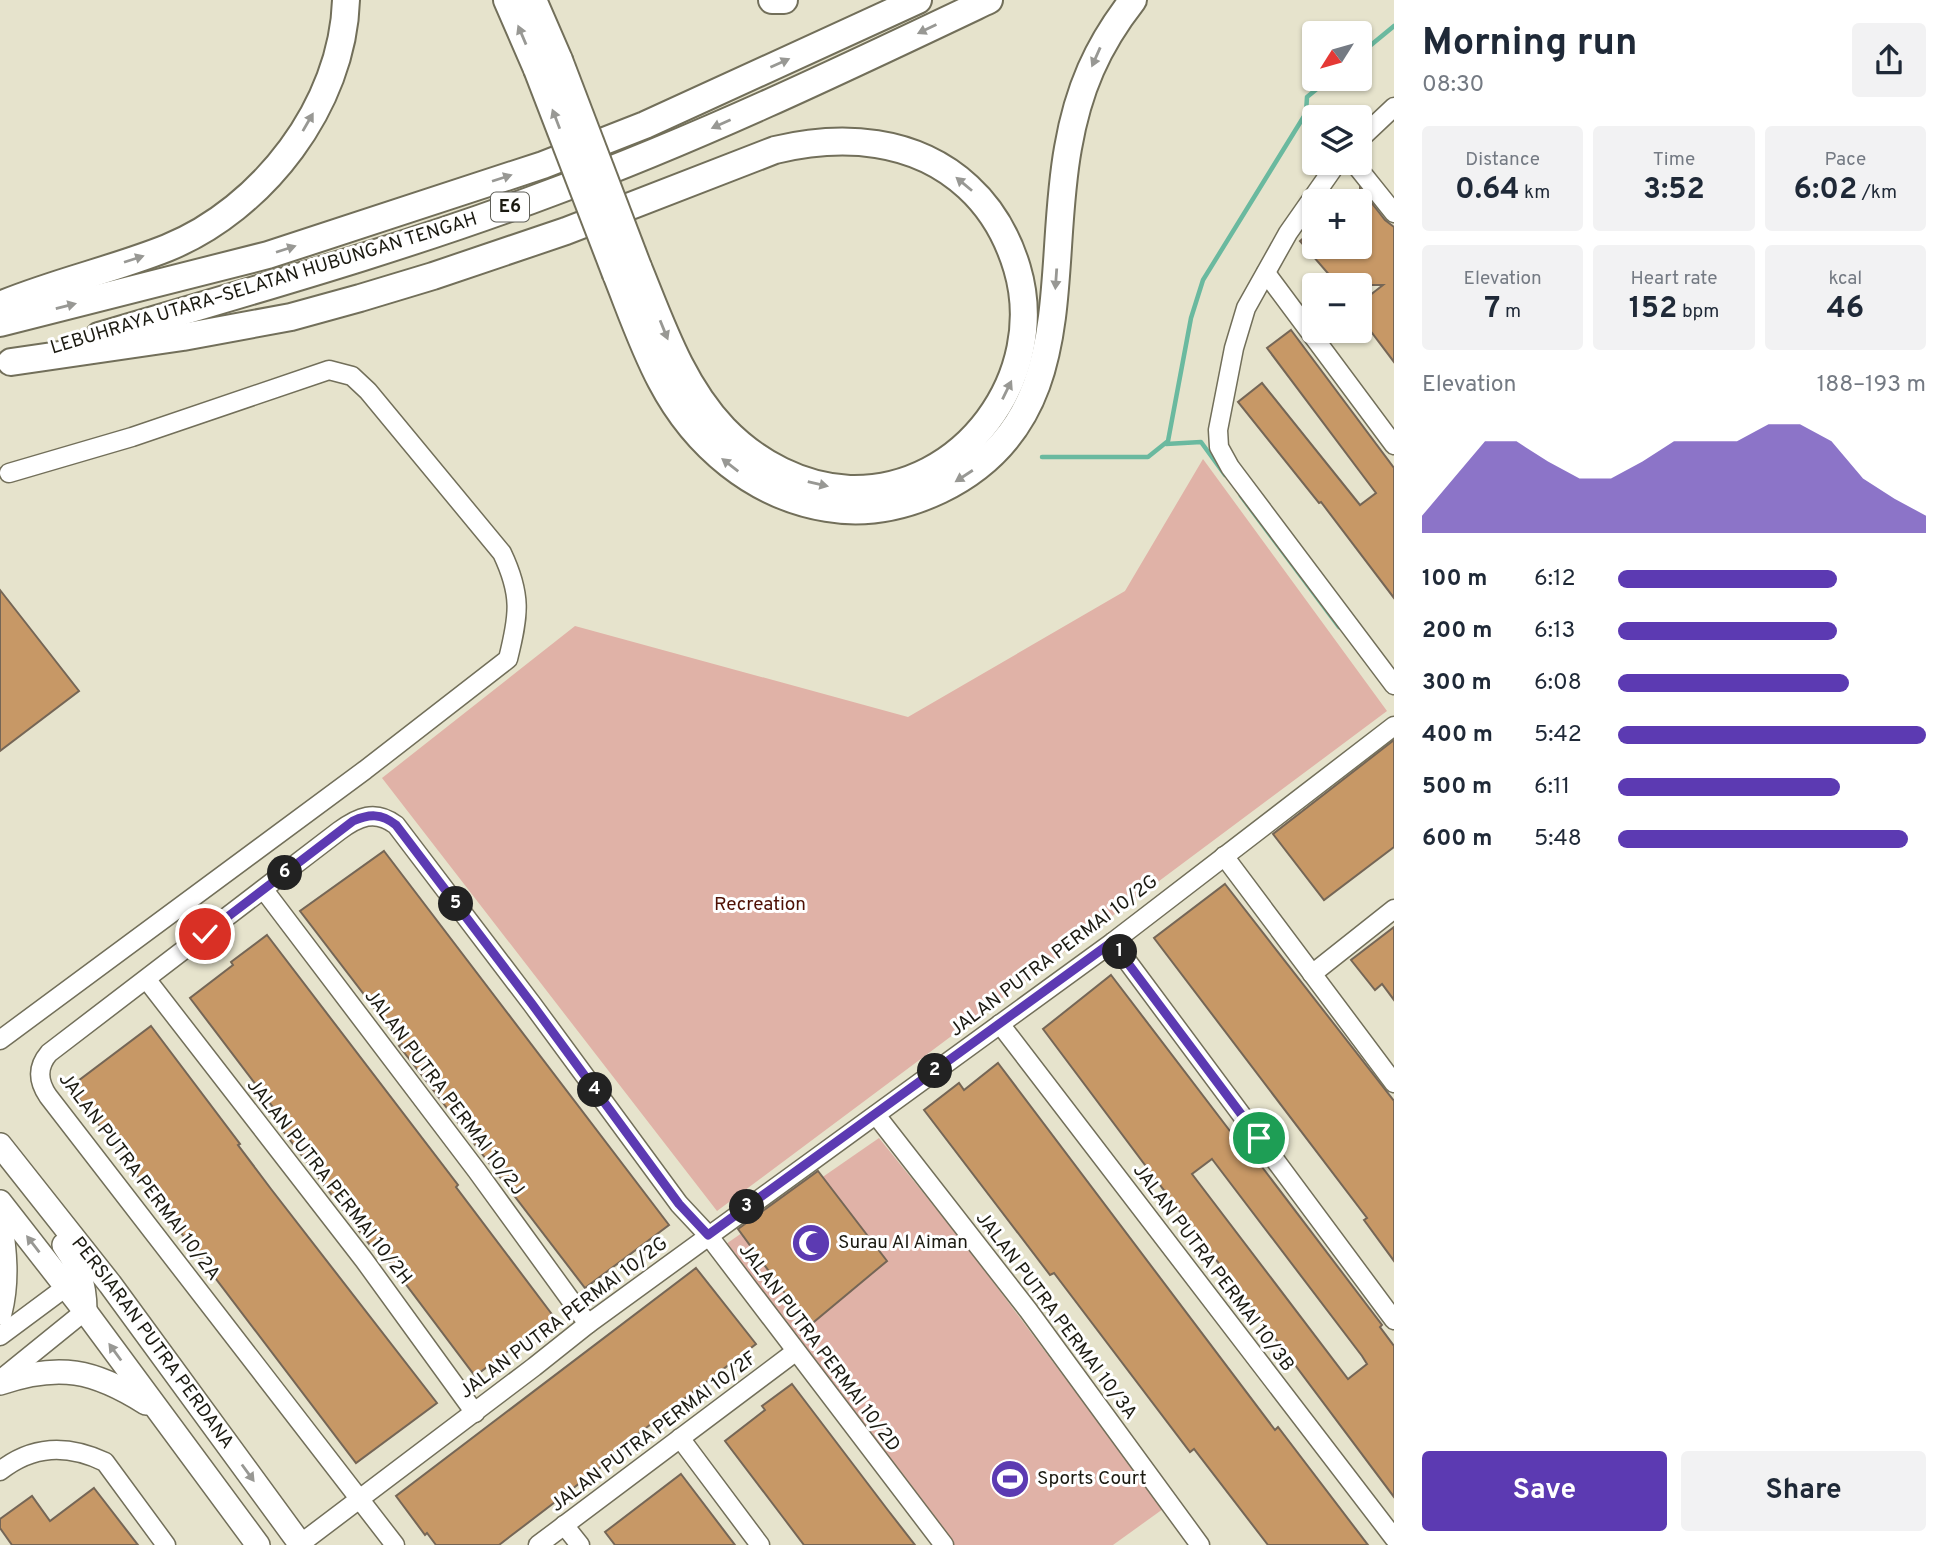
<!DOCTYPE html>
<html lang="en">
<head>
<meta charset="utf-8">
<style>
  :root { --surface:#fff; --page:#f2f2f3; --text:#1f2937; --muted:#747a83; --accent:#5c3ab2 }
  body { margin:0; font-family:Overpass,sans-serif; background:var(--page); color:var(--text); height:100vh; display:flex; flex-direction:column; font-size:26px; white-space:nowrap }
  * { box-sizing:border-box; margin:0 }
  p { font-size:23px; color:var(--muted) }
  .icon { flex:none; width:38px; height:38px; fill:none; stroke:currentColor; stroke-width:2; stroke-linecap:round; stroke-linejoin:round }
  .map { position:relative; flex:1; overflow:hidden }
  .sheet { display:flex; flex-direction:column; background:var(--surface); width:560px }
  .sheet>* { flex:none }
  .needle { width:46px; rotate:233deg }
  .controls { position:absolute; left:1302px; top:21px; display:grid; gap:14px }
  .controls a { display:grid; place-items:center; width:70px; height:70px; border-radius:7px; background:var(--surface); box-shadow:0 2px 5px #0004; font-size:35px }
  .pin { position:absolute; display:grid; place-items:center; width:60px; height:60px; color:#fff; margin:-30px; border:4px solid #fff; border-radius:50%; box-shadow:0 2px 7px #0007 }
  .km { position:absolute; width:35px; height:35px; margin:-18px; border-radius:50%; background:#222; color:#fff; font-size:19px; line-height:35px; text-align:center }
  .round { display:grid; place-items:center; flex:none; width:74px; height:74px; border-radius:7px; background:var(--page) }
  .overview { display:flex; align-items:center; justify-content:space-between; height:119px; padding:0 28px }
  h1 { font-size:38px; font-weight:700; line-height:52px }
  .stats { display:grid; grid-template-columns:repeat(3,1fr); gap:10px; height:119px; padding:7px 28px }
  .stats div { display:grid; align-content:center; border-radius:7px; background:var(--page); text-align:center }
  .stats b { font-size:30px; font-weight:700 }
  .stats small { font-size:19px; font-weight:400 }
  .stats p { font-size:19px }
  .chart { height:196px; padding:14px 28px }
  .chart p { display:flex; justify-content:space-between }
  .chart svg { width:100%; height:126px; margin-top:7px; fill:var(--accent); opacity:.7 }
  .primary-button { display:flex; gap:14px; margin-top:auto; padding:14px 28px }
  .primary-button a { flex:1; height:80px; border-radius:7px; background:var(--accent); color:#fff; font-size:28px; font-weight:700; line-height:80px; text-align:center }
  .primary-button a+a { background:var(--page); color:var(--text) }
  ul { padding:0 28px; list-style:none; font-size:23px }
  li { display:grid; grid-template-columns:112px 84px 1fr; align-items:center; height:52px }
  li i { height:18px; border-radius:9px; background:var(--accent) }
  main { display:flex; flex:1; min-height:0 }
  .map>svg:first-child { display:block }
  .green { fill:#e0b2a7 }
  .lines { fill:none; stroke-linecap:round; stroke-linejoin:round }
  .stream { stroke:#6ab99f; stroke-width:4.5 }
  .building { fill:#c79866; stroke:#756656; stroke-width:2; fill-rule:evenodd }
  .minor-casing { stroke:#726f5a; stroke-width:21 }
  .major-casing { stroke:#726f5a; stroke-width:26 }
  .highway-casing { stroke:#726f5a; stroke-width:30 }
  .minor { stroke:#fff; stroke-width:18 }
  .major { stroke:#fff; stroke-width:23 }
  .highway { stroke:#fff; stroke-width:26 }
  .highway-bridge-casing { stroke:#726f5a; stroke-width:30; stroke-linecap:butt }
  .highway-bridge { stroke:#fff; stroke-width:26 }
  .oneway { fill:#989894 }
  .route-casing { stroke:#fff; stroke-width:14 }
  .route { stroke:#5c3ab2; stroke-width:9 }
  .labels { text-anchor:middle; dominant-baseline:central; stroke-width:6; stroke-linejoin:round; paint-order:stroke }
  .shield { fill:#fff; stroke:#5f5f58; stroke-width:2 }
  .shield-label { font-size:18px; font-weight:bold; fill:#1b1a11 }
  .street-label { font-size:19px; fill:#1b1a11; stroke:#fff }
  .park-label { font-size:19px; fill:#4f1105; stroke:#fff }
  .poi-label { font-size:19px; fill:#1b1a11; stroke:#fff; text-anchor:start }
</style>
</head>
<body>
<main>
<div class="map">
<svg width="1394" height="1545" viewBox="0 0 1394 1545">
  <rect width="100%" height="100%" fill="#e6e3cc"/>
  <!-- green -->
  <g class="green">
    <path d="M 1203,459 L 1387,711 L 717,1211 L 382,778 L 575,626 L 908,717 L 1125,591 Z"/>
    <path d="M 879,1138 L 967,1247 L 1163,1509 L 1113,1545 L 953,1545 L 726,1244 Z"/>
  </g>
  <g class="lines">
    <!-- stream -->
    <g class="stream">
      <path d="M 1360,54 L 1394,26"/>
      <path d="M 1166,444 L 1201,442 L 1225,475"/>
      <path d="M 1042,457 L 1148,457 L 1168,441 L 1191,318 L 1203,280 L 1306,113 L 1307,97 L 1329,79"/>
      <path d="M 1241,496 L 1339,627"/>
    </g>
  </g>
  <!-- building -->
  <g class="building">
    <path d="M 1360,188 L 1385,220 L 1394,227 L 1394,362 L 1360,317 L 1360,303 L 1383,285 L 1338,285 L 1300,241 L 1314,229 L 1314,247 L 1360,247 Z"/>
    <path d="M 1291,330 L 1394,468 L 1394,598 L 1321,502 L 1319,503 L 1238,402 L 1262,383 L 1360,505 L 1376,493 L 1267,348 Z"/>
    <path d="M 0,590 L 79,691 L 0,751 Z"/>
    <path d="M 1394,740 L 1394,847 L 1324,900 L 1273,834 Z"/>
    <path d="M 384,851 L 669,1225 L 585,1288 L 410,1060 L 399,1046 L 402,1044 L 300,911 Z"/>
    <path d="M 1225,884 L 1394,1101 L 1394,1261 L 1364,1220 L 1367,1218 L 1154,938 Z"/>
    <path d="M 1394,927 L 1394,1000 L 1382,984 L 1375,990 L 1351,960 Z"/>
    <path d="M 267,935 L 458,1185 L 456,1187 L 554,1317 L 475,1376 L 377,1246 L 373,1249 L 283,1131 L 288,1127 L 190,998 L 233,965 L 231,962 Z"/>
    <path d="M 1111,975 L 1246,1152 L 1249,1150 L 1259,1163 L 1382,1325 L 1380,1327 L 1394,1346 L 1394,1497 L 1043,1029 ZM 1212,1159 L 1362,1356 L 1367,1364 L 1348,1379 L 1192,1174 Z"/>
    <path d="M 151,1026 L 240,1144 L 238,1145 L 271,1189 L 437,1403 L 356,1463 L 70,1087 Z"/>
    <path d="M 998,1063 L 1275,1430 L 1278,1427 L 1368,1545 L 1268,1545 L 1194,1449 L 1190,1452 L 1054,1273 L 1050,1275 L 924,1110 L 959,1083 L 964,1090 Z"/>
    <path d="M 818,1171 L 887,1261 L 809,1326 L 738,1229 Z"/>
    <path d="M 696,1268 L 756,1344 L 604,1460 L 606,1463 L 499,1545 L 436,1545 L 427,1533 L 425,1535 L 396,1496 Z"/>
    <path d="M 792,1384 L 887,1509 L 915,1545 L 804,1545 L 782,1516 L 725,1441 L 765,1410 L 762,1406 Z"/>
    <path d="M 681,1474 L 735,1545 L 615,1545 L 605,1532 Z"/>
    <path d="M 94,1488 L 138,1545 L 12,1545 L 0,1528 L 0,1519 L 32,1496 L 50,1521 Z"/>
  </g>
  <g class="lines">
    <!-- minor casing -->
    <g class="minor-casing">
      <g id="minor">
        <path d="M 1360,139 L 1394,107"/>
        <path d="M 1337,163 L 1288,233 L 1246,308 L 1234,348 L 1218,430 L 1219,447 L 1230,467 L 1394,685"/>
        <path d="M 1354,163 L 1394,213"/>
        <path d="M 1266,273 L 1394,445"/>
        <path d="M 1224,856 L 1394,1083"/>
        <path d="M 264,890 L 477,1171 L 588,1324"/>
        <path d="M 1113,942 L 1394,1320"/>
        <path d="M 1312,974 L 1394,909"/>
        <path d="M 147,980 L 364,1260 L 475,1413"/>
        <path d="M 1000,1024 L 1394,1538"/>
        <path d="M 0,1040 L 365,770 L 508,659 C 519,615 522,595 502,553 L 368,391 L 352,376 L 329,370 L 132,437 L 9,473"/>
        <path d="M 876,1115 L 1028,1310 L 1200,1545"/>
        <path d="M 0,1336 L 66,1287"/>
        <path d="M 1,1379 L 85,1311"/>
        <path d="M 680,1438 L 760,1545"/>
        <path d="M 0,1471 C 33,1445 67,1444 105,1462 L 166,1545"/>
        <path d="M 564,1525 L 580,1545"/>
        <path d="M 300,1544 L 534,1367 L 588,1324 L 1113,942 L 1394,726"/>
        <path d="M 395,1545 L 48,1096 C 38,1081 37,1067 49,1053 L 339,831 C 358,817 375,809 396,825 L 532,1004 L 679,1204 L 708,1235 L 944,1545"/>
        <path d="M 538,1545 L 795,1352"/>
      </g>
    </g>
    <!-- major casing -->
    <g class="major-casing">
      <g id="major">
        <path id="s1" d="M 0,1145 L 110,1284 L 301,1545"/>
        <path d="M 0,1202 L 85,1311 L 258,1545"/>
        <path d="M 0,1219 C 5,1251 8,1281 0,1313"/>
        <path d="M 64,1245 C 79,1265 85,1286 85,1310"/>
        <path d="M 0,1383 C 59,1363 94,1370 146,1403"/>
      </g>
    </g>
    <!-- highway casing -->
    <g class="highway-casing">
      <g id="highway">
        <path d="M 507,0 L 537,69"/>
        <path d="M 533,0 L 559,60"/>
        <path d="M 772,0 L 784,0"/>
        <path d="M 616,274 C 630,309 643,347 661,381 C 695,446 754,496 827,508 C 867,515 904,507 940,490 C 1081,422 1045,274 1068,148 C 1078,90 1097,46 1133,0"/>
        <path d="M 0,305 C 55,282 112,270 167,248 C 263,209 343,105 346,0"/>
        <path d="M 0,323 L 268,255 L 543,165 L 645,125 L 918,0"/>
        <path d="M 99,336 C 251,291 405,248 553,192 C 702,137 846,68 989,0"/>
        <path d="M 11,362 L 183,337 L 291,317 L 360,298 L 433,276 L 566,231 L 775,150 C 842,134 915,138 968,187 C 992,209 1008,238 1017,268 C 1049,375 964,492 850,489 C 802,487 757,463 724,429 C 681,384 661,323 638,267"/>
      </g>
    </g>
    <!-- minor -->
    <use href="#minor" class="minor"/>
    <!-- major -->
    <use href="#major" class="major"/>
    <!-- highway -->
    <use href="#highway" class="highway"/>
    <!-- highway-bridge casing -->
    <g class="highway-bridge-casing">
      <g id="highway-bridge">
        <path d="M 559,60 L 638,267"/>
        <path d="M 537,69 L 616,274"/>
      </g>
    </g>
    <!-- highway-bridge -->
    <use href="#highway-bridge" class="highway-bridge"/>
  </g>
  <!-- one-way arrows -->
  <defs><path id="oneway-solid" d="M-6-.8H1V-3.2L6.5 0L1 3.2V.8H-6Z" transform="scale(1.75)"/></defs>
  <g class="oneway">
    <use href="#oneway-solid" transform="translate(927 29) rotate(154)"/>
    <use href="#oneway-solid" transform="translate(522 35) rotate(-113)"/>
    <use href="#oneway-solid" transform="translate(1096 57) rotate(114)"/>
    <use href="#oneway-solid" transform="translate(780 63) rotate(-24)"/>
    <use href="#oneway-solid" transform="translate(556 119) rotate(-111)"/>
    <use href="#oneway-solid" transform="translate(308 122) rotate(-60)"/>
    <use href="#oneway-solid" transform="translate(721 124) rotate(156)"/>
    <use href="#oneway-solid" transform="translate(502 178) rotate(-18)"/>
    <use href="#oneway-solid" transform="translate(964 184) rotate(-140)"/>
    <use href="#oneway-solid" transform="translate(286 249) rotate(-18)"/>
    <use href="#oneway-solid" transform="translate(134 259) rotate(-18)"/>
    <use href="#oneway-solid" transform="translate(1056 279) rotate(94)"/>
    <use href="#oneway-solid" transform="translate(66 306) rotate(-14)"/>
    <use href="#oneway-solid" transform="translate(664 330) rotate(68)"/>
    <use href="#oneway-solid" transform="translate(1007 390) rotate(-64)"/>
    <use href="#oneway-solid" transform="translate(730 465) rotate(-142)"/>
    <use href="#oneway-solid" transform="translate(964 476) rotate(147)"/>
    <use href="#oneway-solid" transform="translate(818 484) rotate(13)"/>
    <use href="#oneway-solid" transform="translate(33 1244) rotate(-128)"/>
    <use href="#oneway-solid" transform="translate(115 1352) rotate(-126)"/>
    <use href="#oneway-solid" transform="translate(248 1473) rotate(54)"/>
  </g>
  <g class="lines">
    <!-- route casing -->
    <g class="route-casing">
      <path id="route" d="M 205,934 L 353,821 C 369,814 381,813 396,825 L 532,1004 L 679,1204 L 708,1235 L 1112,942 L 1259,1138"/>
    </g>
    <!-- route -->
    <use href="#route" class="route"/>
  </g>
  <!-- icons -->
  <defs>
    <g id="mosque-disc" transform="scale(2.0125)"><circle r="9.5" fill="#5c3ab2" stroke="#fff"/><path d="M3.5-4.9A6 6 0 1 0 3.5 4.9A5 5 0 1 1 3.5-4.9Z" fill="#fff"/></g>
    <g id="stadium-disc" transform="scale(2.0125)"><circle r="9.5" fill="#5c3ab2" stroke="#fff"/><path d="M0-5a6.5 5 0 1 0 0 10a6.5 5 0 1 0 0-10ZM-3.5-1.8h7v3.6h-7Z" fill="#fff"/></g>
  </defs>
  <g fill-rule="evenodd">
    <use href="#mosque-disc" x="811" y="1243"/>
    <use href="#stadium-disc" x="1010" y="1479"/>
  </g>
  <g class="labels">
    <!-- shield labels -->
    <rect class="shield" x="491" y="192.5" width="38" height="29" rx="5"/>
    <g class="shield-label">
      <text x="510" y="207">E6</text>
    </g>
    <!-- street labels -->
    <g class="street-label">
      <text transform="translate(264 284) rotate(-17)">LEBUHRAYA UTARA–SELATAN HUBUNGAN TENGAH</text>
      <text transform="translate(1054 956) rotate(-37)">JALAN PUTRA PERMAI 10/2G</text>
      <text transform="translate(444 1093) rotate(53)">JALAN PUTRA PERMAI 10/2J</text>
      <text transform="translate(139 1177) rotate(53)">JALAN PUTRA PERMAI 10/2A</text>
      <text transform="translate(329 1182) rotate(52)">JALAN PUTRA PERMAI 10/2H</text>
      <text transform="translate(1213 1268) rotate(53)">JALAN PUTRA PERMAI 10/3B</text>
      <text transform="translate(1056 1316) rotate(53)">JALAN PUTRA PERMAI 10/3A</text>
      <text transform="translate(564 1318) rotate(-37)">JALAN PUTRA PERMAI 10/2G</text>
      <text stroke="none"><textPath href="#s1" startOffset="250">PERSIARAN PUTRA PERDANA</textPath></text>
      <text transform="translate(819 1348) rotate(53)">JALAN PUTRA PERMAI 10/2D</text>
      <text transform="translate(654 1432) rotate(-37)">JALAN PUTRA PERMAI 10/2F</text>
    </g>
    <!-- park labels -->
    <g class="park-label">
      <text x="760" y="905">Recreation</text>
    </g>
    <!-- poi labels -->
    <g class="poi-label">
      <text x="838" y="1243">Surau Al Aiman</text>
      <text x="1037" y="1479">Sports Court</text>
    </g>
  </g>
</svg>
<div class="controls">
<a><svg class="needle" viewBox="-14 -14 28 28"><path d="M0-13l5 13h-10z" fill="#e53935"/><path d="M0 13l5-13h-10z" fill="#747a83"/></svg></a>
<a><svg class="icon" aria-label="layers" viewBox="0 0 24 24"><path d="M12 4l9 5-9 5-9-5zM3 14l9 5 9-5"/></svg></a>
<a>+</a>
<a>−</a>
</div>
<div class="pin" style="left:1259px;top:1138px;background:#1e9e55"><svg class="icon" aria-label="arrive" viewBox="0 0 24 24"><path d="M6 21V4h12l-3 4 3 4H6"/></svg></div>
<div class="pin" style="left:205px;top:934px;background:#d93025"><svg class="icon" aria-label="check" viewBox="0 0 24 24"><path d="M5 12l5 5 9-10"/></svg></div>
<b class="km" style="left:1120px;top:952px">1</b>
<b class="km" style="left:935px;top:1071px">2</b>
<b class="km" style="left:747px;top:1207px">3</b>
<b class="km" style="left:595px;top:1090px">4</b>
<b class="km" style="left:456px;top:904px">5</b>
<b class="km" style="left:285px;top:873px">6</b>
</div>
<section class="sheet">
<div class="overview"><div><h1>Morning run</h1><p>08:30</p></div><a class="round"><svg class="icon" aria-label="share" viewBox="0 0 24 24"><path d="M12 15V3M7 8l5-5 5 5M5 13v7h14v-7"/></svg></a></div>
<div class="stats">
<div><p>Distance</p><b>0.64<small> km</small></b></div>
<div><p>Time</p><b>3:52</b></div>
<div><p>Pace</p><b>6:02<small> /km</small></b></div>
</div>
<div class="stats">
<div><p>Elevation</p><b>7<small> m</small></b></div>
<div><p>Heart rate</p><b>152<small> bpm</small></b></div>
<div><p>kcal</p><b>46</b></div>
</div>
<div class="chart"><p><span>Elevation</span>188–193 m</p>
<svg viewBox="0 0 160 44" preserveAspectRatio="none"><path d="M0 44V38L10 25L20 12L30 12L40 19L50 25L60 25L70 19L80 12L90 12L100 12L110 6L120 6L130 12L140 25L150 32L160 38V44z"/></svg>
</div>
<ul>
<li><b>100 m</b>6:12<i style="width:71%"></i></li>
<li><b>200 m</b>6:13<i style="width:71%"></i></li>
<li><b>300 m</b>6:08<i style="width:75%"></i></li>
<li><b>400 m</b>5:42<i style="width:100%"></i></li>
<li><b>500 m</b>6:11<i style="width:72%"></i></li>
<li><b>600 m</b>5:48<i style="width:94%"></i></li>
</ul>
<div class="primary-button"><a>Save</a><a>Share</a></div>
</section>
</main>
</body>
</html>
